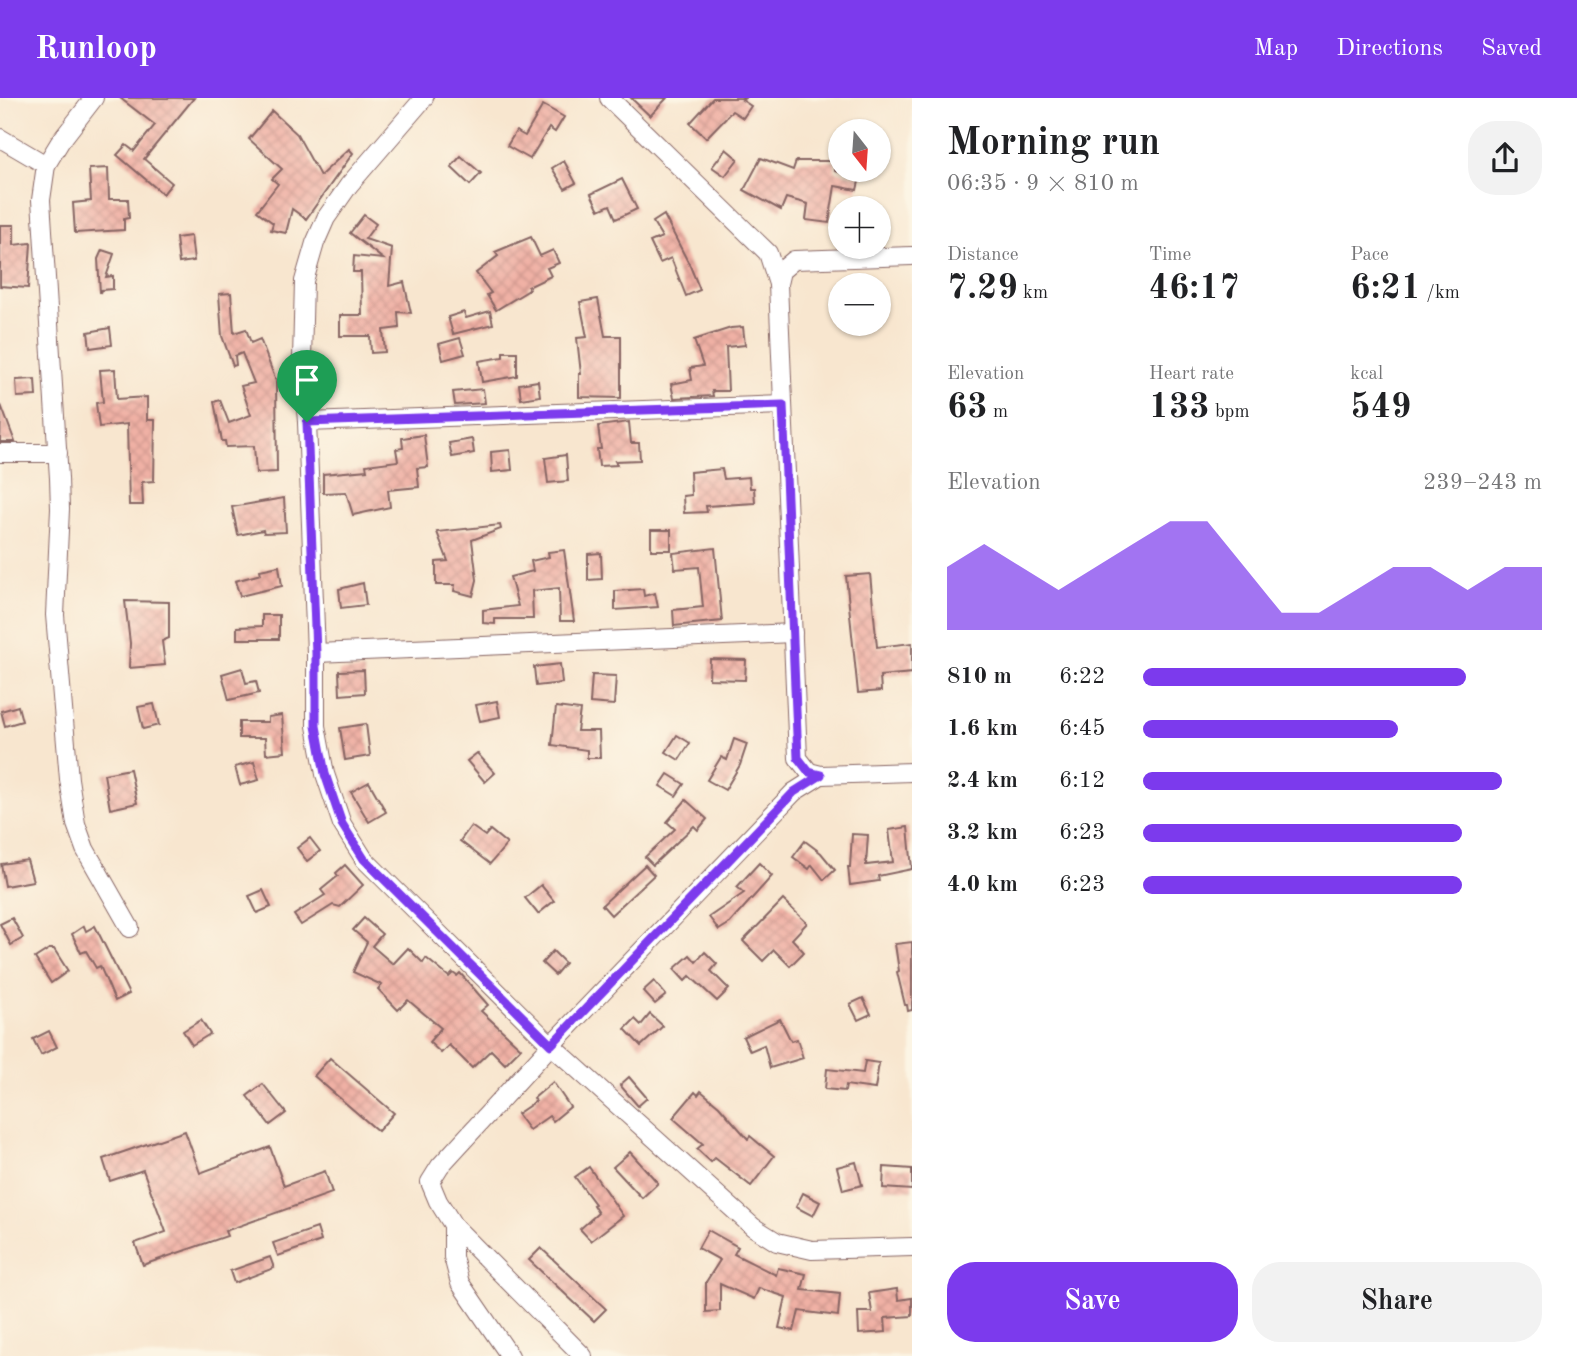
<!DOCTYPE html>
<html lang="en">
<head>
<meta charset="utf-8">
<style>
  :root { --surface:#fff; --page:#f2f2f2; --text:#202124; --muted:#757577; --accent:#7c3aed }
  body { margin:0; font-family:"Old Standard TT",serif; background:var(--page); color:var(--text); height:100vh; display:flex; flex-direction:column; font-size:26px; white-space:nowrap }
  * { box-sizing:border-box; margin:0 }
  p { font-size:23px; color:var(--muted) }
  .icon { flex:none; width:38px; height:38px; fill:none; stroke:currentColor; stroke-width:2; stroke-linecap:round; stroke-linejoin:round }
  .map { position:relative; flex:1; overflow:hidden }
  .side { display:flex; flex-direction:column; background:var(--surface); width:665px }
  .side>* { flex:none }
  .needle { width:46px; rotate:163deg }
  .controls { position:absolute; left:828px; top:21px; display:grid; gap:14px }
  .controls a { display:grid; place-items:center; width:63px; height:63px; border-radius:50%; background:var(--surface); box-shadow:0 2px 5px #0004; font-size:35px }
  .pin { position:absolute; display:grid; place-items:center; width:60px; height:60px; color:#fff; margin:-72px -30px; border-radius:50% 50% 50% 0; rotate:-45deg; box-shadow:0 0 7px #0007 }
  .pin .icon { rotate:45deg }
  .round { display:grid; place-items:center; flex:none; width:74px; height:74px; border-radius:28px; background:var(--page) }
  .head { display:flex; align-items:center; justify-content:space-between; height:119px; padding:0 35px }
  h1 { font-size:38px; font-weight:600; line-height:52px }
  .metrics { display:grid; grid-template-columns:repeat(3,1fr); gap:10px; height:119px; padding:7px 35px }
  .metrics div { display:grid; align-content:center }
  .metrics b { font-size:35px; font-weight:600 }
  .metrics small { font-size:19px; font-weight:400 }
  .metrics p { font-size:19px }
  .chart { height:196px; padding:14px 35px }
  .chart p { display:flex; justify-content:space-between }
  .chart svg { width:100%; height:126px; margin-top:7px; fill:var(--accent); opacity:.7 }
  .button { display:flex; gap:14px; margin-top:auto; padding:14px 35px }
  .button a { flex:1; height:80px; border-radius:28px; background:var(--accent); color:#fff; font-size:28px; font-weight:600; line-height:80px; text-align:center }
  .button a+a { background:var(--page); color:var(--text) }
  ul { padding:0 35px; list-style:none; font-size:23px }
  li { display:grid; grid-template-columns:112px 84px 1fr; align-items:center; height:52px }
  li i { height:18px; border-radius:9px; background:var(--accent) }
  header { display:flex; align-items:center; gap:42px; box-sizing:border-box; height:98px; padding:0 35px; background:var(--accent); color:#fff }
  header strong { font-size:33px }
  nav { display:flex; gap:38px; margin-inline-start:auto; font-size:24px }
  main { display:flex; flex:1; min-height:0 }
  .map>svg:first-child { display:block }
  .building { fill:url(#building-cross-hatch) }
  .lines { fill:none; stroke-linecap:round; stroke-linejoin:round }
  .minor-casing { stroke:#876564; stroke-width:20 }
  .minor { stroke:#fff; stroke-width:18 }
  .route-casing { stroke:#fff; stroke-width:14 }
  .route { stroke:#7c3aed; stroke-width:9 }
</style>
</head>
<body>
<header>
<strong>Runloop</strong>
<nav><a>Map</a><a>Directions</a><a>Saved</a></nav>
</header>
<main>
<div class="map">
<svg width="912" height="1258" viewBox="0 0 912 1258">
  <defs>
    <pattern id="building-cross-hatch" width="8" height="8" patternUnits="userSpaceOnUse" patternTransform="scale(1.75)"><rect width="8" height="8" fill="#f0b1a5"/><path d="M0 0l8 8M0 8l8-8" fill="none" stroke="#cf988e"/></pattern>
  </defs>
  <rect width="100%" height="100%" fill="#fcf5e5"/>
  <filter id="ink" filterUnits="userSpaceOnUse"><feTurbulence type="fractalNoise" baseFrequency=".0143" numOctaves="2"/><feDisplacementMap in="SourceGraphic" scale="14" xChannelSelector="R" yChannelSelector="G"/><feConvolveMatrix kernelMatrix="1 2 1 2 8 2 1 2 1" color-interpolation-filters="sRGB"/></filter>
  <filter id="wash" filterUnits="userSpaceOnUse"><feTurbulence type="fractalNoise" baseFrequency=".00686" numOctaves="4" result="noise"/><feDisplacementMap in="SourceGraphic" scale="28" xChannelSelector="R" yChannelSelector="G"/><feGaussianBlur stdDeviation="1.57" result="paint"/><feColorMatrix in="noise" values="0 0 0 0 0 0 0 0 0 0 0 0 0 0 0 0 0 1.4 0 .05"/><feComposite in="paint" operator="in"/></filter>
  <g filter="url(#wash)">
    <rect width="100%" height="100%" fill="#f8e6cf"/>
    <g id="blocks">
      <!-- building -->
      <g class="building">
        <path d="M 120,0 L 194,0 L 144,61 L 172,85 L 163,96 L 117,57 L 126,47 L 134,53 L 155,27 Z"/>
        <path d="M 631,0 L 667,0 L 650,18 Z"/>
        <path d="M 713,0 L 745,0 L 742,2 L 751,8 L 743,20 L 732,13 L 706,40 L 690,25 Z"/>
        <path d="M 543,7 L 564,19 L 555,34 L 549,30 L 530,61 L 507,48 L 516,33 L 525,38 Z"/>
        <path d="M 272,13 L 297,36 L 320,78 L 349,51 L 353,55 L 306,121 L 292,111 L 286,135 L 271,132 L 273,125 L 257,113 L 278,86 L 272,81 L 282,71 L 249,41 Z"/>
        <path d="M 726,51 L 738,61 L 725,78 L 712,69 Z"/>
        <path d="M 461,58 L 481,75 L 470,87 L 451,69 Z"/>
        <path d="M 761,60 L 793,72 L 796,63 L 835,63 L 835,73 L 860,79 L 857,92 L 835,88 L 829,125 L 806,122 L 808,106 L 786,100 L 781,112 L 744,92 Z"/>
        <path d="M 564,63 L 576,85 L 565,91 L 552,70 Z"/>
        <path d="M 108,70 L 109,101 L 128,101 L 129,120 L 124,121 L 124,132 L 75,135 L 73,105 L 91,103 L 89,71 Z"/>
        <path d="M 622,81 L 637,111 L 616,121 L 610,107 L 599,112 L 591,96 Z"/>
        <path d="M 364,117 L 376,126 L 365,141 L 392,150 L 389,188 L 404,184 L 411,215 L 398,214 L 399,230 L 383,232 L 385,254 L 371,255 L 370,238 L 340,238 L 340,217 L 362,217 L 361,174 L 353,174 L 354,158 L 383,161 L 350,135 Z"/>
        <path d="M 664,117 L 690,168 L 700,192 L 686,198 L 671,160 L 660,165 L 650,144 L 662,139 L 653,124 Z"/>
        <path d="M 0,127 L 14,127 L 14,147 L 31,145 L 28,190 L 0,188 Z"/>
        <path d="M 191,138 L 194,163 L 179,165 L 176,140 Z"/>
        <path d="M 531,139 L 540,158 L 553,152 L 559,165 L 547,170 L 551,178 L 528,189 L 529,192 L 496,212 L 487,197 L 491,195 L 476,175 L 498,158 L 495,154 Z"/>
        <path d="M 102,152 L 114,156 L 106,179 L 113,178 L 113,191 L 101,192 L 100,195 L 98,161 Z"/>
        <path d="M 231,195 L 234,235 L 246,231 L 251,245 L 260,241 L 276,283 L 277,374 L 256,375 L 254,348 L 226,349 L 225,343 L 222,343 L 214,304 L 220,302 L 229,325 L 251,317 L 241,288 L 254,285 L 242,255 L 235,258 L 236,267 L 233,268 L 222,238 L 219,196 Z"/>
        <path d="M 598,201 L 605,238 L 621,238 L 621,300 L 579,299 L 579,276 L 581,276 L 577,240 L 587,239 L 580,204 Z"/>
        <path d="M 490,213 L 493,226 L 453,236 L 448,219 L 464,214 L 466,220 Z"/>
        <path d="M 743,229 L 745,247 L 726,249 L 728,293 L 712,293 L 713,298 L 674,300 L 671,286 L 692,282 L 690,270 L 703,268 L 694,242 L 731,230 Z"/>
        <path d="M 110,230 L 112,247 L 90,250 L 88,234 Z"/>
        <path d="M 460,240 L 465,256 L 443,262 L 439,246 Z"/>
        <path d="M 503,254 L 517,254 L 517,278 L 482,284 L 479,263 L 503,259 Z"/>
        <path d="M 115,271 L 117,301 L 147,299 L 147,322 L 155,322 L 154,383 L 142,384 L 143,407 L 129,407 L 127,326 L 99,329 L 96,305 L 103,304 L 100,272 Z"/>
        <path d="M 35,281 L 36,298 L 17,299 L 16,282 Z"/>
        <path d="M 538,283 L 540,298 L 521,301 L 519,286 Z"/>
        <path d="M 483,291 L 485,305 L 455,307 L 453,294 Z"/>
        <path d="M 1,307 L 15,344 L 0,344 Z"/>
        <path d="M 629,324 L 631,345 L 639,345 L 640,362 L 615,363 L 617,367 L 599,368 L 597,351 L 601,351 L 598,328 Z"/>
        <path d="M 424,337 L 428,369 L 417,370 L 419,389 L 388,392 L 390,409 L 353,417 L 346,394 L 323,395 L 323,376 L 367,372 L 366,367 L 398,363 L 396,351 L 403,350 L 402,340 Z"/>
        <path d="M 472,341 L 474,355 L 452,359 L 449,345 Z"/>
        <path d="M 510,352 L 512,372 L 492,374 L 491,354 Z"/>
        <path d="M 566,357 L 568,383 L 548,385 L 545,360 Z"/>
        <path d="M 722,371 L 724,381 L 749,379 L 750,390 L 754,390 L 755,405 L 706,408 L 707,414 L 684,415 L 683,398 L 691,397 L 690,374 Z"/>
        <path d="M 284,400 L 286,434 L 264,435 L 263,432 L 238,437 L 232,409 Z"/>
        <path d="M 500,427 L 501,431 L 472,442 L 477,482 L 473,498 L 454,493 L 455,487 L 436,487 L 436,464 L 448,463 L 437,434 Z"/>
        <rect x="651" y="432" width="20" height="20"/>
        <path d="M 715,450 L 722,523 L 674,528 L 673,512 L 703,509 L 699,469 L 675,471 L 673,455 Z"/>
        <path d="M 564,452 L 574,523 L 560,523 L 559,490 L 532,493 L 533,521 L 495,521 L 495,526 L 483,525 L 483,512 L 518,508 L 510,479 L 533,473 L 531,463 L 549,459 L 548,454 Z"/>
        <path d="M 601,455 L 602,481 L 588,482 L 588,456 Z"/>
        <path d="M 279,468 L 282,488 L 240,498 L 235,483 L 261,476 L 260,472 Z"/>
        <path d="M 870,476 L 877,549 L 912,545 L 912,575 L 880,578 L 881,593 L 858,595 L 846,478 Z"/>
        <path d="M 363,485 L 366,507 L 341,510 L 339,491 Z"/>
        <path d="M 643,491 L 644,498 L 655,495 L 658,509 L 615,512 L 615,493 Z"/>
        <path d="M 125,503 L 169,504 L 169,540 L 162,543 L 165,567 L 129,570 L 130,545 Z"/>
        <path d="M 262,517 L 279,517 L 279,541 L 237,541 L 237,529 L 262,528 Z"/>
        <path d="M 710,561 L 746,562 L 745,582 L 709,581 Z"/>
        <path d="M 560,566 L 562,585 L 536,588 L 534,569 Z"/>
        <path d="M 242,570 L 246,585 L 256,583 L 259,595 L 229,602 L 222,576 Z"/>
        <path d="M 364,572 L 365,595 L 340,597 L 339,573 Z"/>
        <path d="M 592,577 L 616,578 L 614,607 L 590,605 Z"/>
        <path d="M 497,603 L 500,619 L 480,623 L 476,607 Z"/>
        <path d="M 154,606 L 159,627 L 143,631 L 138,609 Z"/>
        <path d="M 18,608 L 22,623 L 5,628 L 1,613 Z"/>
        <path d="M 556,609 L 580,612 L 577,633 L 599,633 L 600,660 L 587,660 L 587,652 L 552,647 Z"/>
        <path d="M 282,617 L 285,654 L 266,656 L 265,640 L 239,640 L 239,624 L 268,624 L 268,619 Z"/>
        <path d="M 366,626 L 370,658 L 345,662 L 340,630 Z"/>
        <path d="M 677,637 L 690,645 L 679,662 L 666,654 Z"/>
        <path d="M 734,641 L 747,646 L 740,667 L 725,692 L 707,682 L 721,659 L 727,662 Z"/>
        <path d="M 477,655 L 495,675 L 485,684 L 467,663 Z"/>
        <path d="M 254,664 L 259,682 L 240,687 L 235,669 Z"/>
        <path d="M 130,671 L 137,705 L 110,711 L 104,676 Z"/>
        <path d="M 668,676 L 684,686 L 676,698 L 660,688 Z"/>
        <path d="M 369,684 L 386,714 L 369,724 L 351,694 Z"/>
        <path d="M 686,702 L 707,721 L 698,732 L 694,728 L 653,767 L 645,759 L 675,731 L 667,724 Z"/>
        <path d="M 471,728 L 485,738 L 490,732 L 507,746 L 490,766 L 460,743 Z"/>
        <path d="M 908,729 L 912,771 L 878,778 L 879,783 L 850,787 L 848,769 L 850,769 L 852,736 L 868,737 L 866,767 L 893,764 L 889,732 Z"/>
        <path d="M 310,740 L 320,753 L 307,763 L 297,750 Z"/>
        <path d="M 805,743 L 821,755 L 835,772 L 824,782 L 812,767 L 809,771 L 793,759 Z"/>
        <path d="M 27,762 L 33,783 L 5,788 L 1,766 Z"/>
        <path d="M 759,765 L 772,778 L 730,825 L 719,832 L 709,819 L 744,795 L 737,789 Z"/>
        <path d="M 345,767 L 363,787 L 340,809 L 333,807 L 301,827 L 294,817 L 325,797 L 321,792 L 338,778 L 336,775 Z"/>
        <path d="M 645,767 L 654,777 L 611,817 L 602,807 Z"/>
        <path d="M 541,787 L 554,803 L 538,816 L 525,800 Z"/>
        <path d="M 263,792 L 271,809 L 257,815 L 249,798 Z"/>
        <path d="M 783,802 L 807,825 L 792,841 L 804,854 L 790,868 L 774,852 L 763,863 L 743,843 Z"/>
        <path d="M 12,820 L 23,840 L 11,847 L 0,826 Z"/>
        <path d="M 364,820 L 382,836 L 372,848 L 393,866 L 408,850 L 423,865 L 426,860 L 449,879 L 453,875 L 457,878 L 460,875 L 488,907 L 481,913 L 521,950 L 505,966 L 491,952 L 472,970 L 449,947 L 441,955 L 429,944 L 441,930 L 408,902 L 398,912 L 378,891 L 382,887 L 353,874 L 367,844 L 353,832 Z"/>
        <path d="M 84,828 L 86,833 L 95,828 L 129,896 L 115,903 L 100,868 L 96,870 L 86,853 L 81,855 L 72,836 Z"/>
        <path d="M 912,844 L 912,912 L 908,913 L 907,907 L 905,907 L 897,874 L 899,873 L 895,846 Z"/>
        <path d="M 49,851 L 54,851 L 68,873 L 51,885 L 35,860 Z"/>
        <path d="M 553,853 L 565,865 L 555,877 L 542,865 Z"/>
        <path d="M 705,854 L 717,866 L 711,873 L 729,891 L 717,903 L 690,878 L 685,883 L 674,871 L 690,857 L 696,864 Z"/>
        <path d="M 654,883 L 666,897 L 655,906 L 643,893 Z"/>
        <path d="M 863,900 L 871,916 L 858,922 L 850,906 Z"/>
        <path d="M 650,916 L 663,928 L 641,948 L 625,931 L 635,921 L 641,927 Z"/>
        <path d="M 780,921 L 791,943 L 797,941 L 803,960 L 770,970 L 764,947 L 750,953 L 743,939 Z"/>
        <path d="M 201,922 L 210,936 L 192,947 L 183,933 Z"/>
        <path d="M 49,933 L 57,949 L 41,957 L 33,941 Z"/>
        <path d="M 330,960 L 394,1015 L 378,1033 L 314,978 Z"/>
        <path d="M 865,963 L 879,965 L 875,991 L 846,987 L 845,993 L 825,991 L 827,971 L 863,975 Z"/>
        <path d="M 629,979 L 647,1000 L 638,1008 L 620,987 Z"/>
        <path d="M 553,984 L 570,1009 L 553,1023 L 549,1018 L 529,1032 L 517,1016 L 536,1003 L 534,1000 Z"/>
        <path d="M 263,986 L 286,1015 L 270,1027 L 247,998 Z"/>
        <path d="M 701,993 L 719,1008 L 748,1041 L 750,1038 L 774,1058 L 751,1088 L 715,1060 L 711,1064 L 697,1051 L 703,1046 L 673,1020 L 695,994 L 698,997 Z"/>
        <path d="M 185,1033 L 200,1075 L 270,1049 L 284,1088 L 325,1073 L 332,1095 L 225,1133 L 227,1138 L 143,1167 L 135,1145 L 166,1134 L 143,1072 L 110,1083 L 103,1061 Z"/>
        <path d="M 630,1054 L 658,1085 L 642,1100 L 613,1069 Z"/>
        <path d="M 856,1064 L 862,1087 L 843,1092 L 837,1069 Z"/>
        <path d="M 589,1069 L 623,1118 L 591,1143 L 580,1131 L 598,1115 L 593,1107 L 595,1106 L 575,1079 Z"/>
        <path d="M 884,1069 L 912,1071 L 912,1092 L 883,1090 Z"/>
        <path d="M 803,1095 L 820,1104 L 813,1118 L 796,1109 Z"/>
        <path d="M 317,1130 L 321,1143 L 278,1158 L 273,1145 Z"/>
        <path d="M 708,1132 L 738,1149 L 734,1156 L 776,1177 L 778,1170 L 806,1176 L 802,1192 L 840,1196 L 838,1218 L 799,1213 L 794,1233 L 779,1230 L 786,1199 L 759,1190 L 754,1201 L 720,1186 L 720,1213 L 706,1214 L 706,1184 L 720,1162 L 698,1150 Z"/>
        <path d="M 541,1150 L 606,1211 L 594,1223 L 529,1162 Z"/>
        <path d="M 270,1159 L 274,1170 L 234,1185 L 230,1173 Z"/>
        <path d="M 897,1191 L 898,1202 L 912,1200 L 912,1218 L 885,1220 L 886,1234 L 859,1236 L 858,1214 L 872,1214 L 869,1195 Z"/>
      </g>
    </g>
  </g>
  <g filter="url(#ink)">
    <use href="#blocks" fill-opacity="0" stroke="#876564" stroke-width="2"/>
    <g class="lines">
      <!-- minor casing -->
      <g class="minor-casing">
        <g id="minor">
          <path d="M 94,0 L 60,44 L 46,67 L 41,102 L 59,380 L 60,411 L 55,517 L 69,681 L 76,726 L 85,751 L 130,830"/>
          <path d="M 424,0 L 349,87 L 326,120 L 315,145 L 304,183 L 302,261 L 307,324 L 316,555 L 316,628 L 325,676 L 342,726 L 364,761 L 551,947 L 753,1129 L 777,1144 L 812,1152 L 912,1149"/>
          <path d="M 609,0 L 768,155 L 778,186"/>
          <path d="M 0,40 L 46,67"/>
          <path d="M 912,158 L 794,162 L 781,173 L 778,186 L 798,660 L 809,674 L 821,677 L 912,674"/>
          <path d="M 307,324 L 783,307"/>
          <path d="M 0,355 L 58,355"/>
          <path d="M 316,555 L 793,535"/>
          <path d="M 453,1127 L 453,1159 L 460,1185 L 510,1258"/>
          <path d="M 583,1258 L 453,1127 L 438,1103 L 430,1084 L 440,1068 L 551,947 L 794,694 L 821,677"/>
        </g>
      </g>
      <!-- minor -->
      <use href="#minor" class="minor"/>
    </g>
  </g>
  <g class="lines" filter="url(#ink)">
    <!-- route casing -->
    <g class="route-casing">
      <path id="route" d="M 783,307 L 798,660 L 809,674 L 821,677 L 794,694 L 551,947 L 364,761 L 342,726 L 325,676 L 316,628 L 316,555 L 307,324 Z"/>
    </g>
    <!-- route -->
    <use href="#route" class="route"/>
  </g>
</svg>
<div class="controls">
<a><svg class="needle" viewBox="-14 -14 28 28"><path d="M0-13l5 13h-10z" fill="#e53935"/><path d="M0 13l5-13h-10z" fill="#757577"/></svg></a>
<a>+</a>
<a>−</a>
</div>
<div class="pin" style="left:307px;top:324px;background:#1e9e55"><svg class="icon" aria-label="arrive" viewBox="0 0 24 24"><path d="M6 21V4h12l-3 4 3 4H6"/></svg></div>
</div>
<section class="side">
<div class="head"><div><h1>Morning run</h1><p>06:35 · 9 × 810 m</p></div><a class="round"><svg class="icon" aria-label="share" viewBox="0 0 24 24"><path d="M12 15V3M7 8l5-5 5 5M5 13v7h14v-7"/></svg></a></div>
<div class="metrics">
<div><p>Distance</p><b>7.29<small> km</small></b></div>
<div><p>Time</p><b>46:17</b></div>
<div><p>Pace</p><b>6:21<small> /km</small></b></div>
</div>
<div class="metrics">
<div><p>Elevation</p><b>63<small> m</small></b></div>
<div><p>Heart rate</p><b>133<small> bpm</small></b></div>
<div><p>kcal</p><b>549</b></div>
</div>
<div class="chart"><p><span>Elevation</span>239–243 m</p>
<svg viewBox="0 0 160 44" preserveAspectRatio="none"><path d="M0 44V22L10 14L20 22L30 30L40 22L50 14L60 6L70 6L80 22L90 38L100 38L110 30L120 22L130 22L140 30L150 22L160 22V44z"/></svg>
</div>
<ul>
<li><b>810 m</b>6:22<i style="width:81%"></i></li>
<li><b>1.6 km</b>6:45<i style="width:64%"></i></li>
<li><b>2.4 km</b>6:12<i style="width:90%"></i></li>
<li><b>3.2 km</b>6:23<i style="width:80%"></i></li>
<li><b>4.0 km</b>6:23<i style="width:80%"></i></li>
</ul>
<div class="button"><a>Save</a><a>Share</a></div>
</section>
</main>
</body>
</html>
